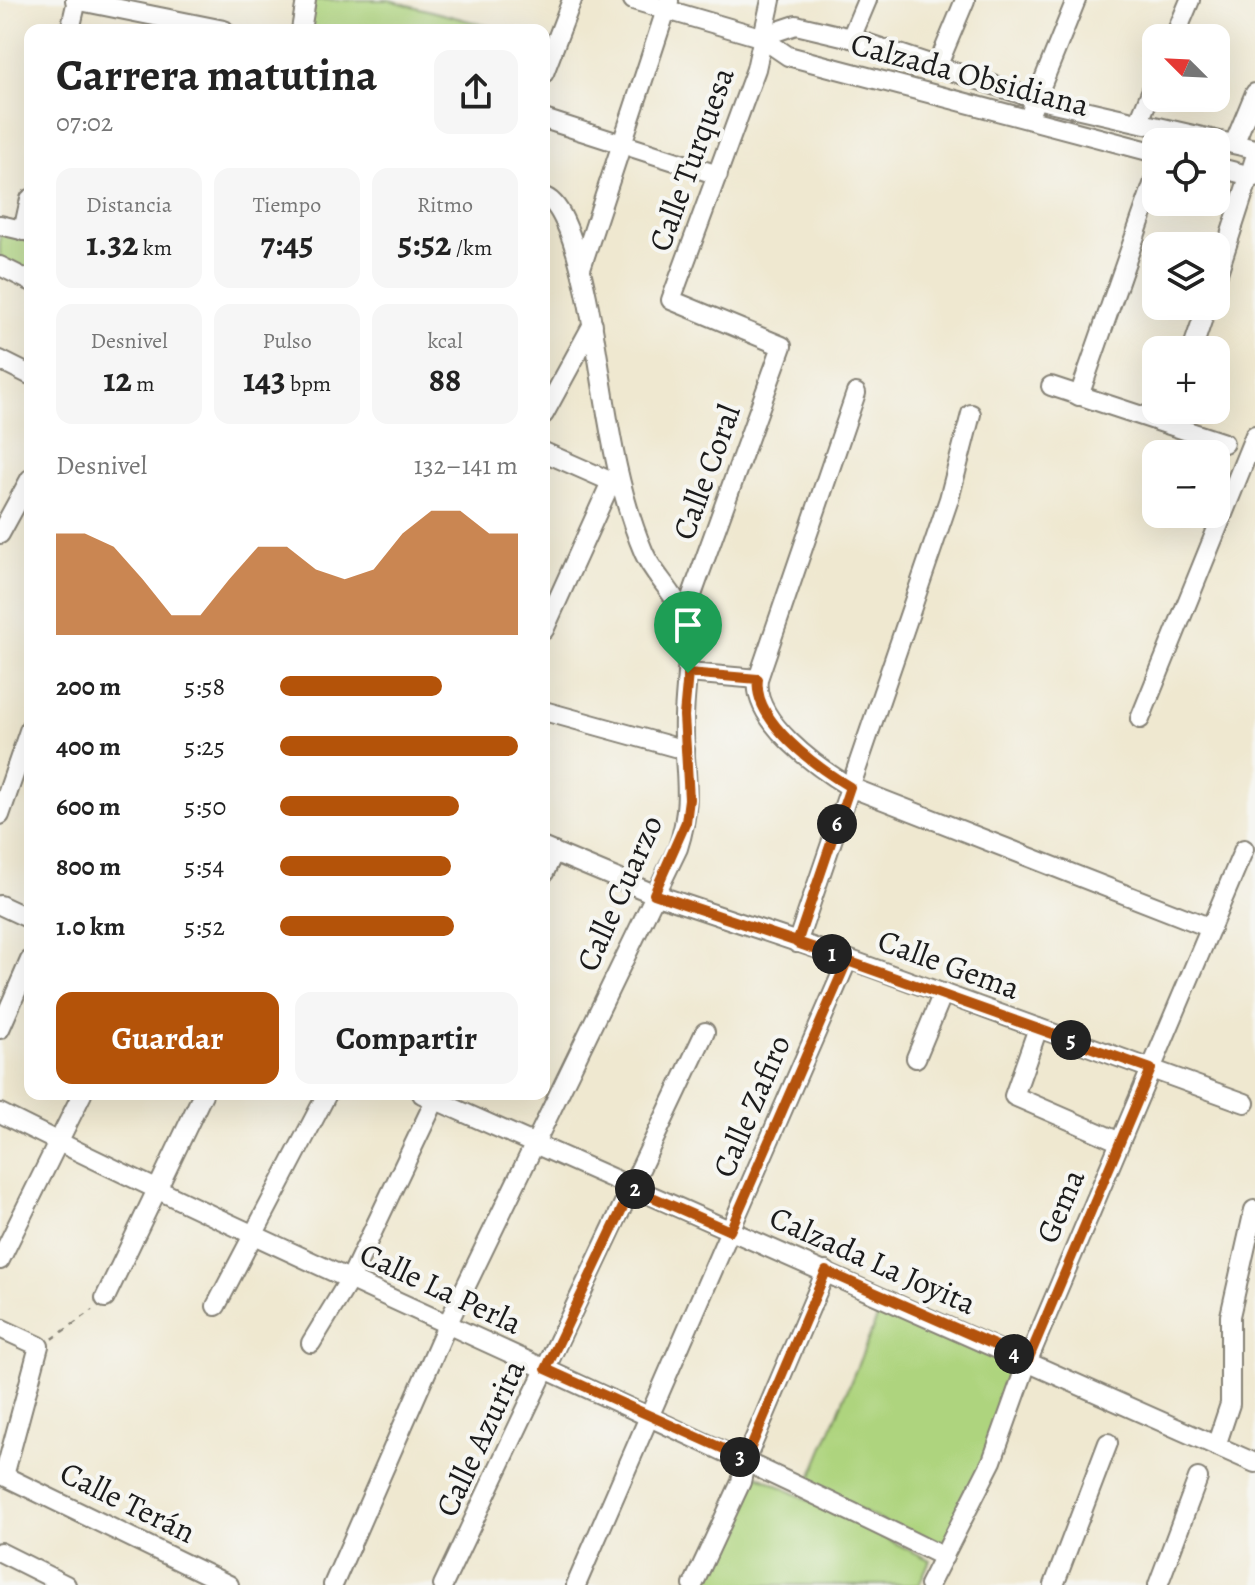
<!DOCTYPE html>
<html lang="es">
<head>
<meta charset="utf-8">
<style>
  :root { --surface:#fff; --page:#f6f6f6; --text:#222; --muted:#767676; --accent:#b45309 }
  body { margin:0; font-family:Alegreya,serif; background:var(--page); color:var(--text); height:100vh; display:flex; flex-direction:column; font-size:30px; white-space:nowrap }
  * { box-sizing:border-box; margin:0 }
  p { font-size:26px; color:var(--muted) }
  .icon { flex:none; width:44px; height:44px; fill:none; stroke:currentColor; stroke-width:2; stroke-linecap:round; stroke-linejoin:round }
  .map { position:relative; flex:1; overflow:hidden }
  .panel { position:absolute; left:24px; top:24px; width:526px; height:1076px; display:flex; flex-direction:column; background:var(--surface); border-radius:16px; box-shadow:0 8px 32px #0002 }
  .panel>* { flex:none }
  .needle { width:52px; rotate:294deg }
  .buttons { position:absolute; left:1142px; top:24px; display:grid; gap:16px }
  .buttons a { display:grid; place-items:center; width:88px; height:88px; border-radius:16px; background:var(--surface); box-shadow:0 8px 32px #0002; font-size:40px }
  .pin { position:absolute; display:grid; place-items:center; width:68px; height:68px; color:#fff; margin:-82px -34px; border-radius:50% 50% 50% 0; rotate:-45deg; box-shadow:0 0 8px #0007 }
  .pin .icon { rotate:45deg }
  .km { position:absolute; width:40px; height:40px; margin:-20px; border-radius:50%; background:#222; color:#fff; font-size:22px; line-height:40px; text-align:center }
  .round { display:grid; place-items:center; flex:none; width:84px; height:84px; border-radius:16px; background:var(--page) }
  .headline { display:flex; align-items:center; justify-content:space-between; height:136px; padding:0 32px }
  h1 { font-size:44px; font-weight:700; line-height:60px }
  .metrics { display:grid; grid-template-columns:repeat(3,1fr); gap:12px; height:136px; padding:8px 32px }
  .metrics div { display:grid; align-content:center; border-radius:16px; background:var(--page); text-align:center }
  .metrics b { font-size:34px; font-weight:700 }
  .metrics small { font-size:22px; font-weight:400 }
  .metrics p { font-size:22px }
  .chart { height:224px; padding:16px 32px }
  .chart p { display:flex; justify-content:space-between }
  .chart svg { width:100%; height:144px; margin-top:8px; fill:var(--accent); opacity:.7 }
  .button { display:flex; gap:16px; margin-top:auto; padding:16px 32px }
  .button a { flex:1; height:92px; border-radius:16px; background:var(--accent); color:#fff; font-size:32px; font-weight:700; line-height:92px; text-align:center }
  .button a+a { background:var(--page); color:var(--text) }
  ul { padding:0 32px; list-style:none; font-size:26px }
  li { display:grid; grid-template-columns:128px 96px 1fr; align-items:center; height:60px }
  li i { height:20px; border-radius:10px; background:var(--accent) }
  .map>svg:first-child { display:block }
  .green { fill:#aed47e; stroke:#65784d; stroke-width:2 }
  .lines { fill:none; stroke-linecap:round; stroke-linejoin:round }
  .minor-casing { stroke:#868276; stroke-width:22 }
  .path { stroke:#868276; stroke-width:2; stroke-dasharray:6 6; stroke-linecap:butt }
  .minor { stroke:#fff; stroke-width:18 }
  .route-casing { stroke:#fff; stroke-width:16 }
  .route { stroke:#b45309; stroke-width:10 }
  .labels { text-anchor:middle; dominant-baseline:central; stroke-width:8; stroke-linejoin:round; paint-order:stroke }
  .street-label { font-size:32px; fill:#1c1c1c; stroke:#f6f6f2 }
</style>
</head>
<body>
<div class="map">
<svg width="1255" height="1585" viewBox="0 0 1255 1585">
  <rect width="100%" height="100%" fill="#f6f6f2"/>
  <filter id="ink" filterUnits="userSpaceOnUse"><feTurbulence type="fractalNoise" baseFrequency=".0125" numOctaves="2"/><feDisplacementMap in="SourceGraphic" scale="16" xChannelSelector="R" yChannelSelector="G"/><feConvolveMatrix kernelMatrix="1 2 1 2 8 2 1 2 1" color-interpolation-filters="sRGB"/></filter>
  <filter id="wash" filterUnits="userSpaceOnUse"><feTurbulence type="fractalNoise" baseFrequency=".006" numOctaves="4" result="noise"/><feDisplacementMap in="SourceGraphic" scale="32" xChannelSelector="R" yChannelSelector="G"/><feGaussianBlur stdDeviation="1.8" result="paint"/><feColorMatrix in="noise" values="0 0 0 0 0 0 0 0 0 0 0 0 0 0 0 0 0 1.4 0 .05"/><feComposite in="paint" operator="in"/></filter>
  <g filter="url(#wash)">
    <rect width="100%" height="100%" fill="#efe8d0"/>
    <!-- green -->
    <g class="green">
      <path d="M 311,0 L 389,0 L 504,30 L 305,30 Z"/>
      <path d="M 0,228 L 30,234 L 30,278 L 0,262 Z"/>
      <path d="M 882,1306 L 1021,1363 L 988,1461 L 941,1550 L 808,1485 Z"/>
      <path d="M 749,1471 L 930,1560 L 919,1585 L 698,1585 Z"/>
    </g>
  </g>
  <g filter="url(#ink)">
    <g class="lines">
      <!-- minor casing -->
      <g class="minor-casing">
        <g id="minor">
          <path d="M 75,0 L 224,30"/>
          <path d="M 633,0 L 760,37 L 788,56 L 1156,153"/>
          <path d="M 70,30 L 77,0"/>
          <path d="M 301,30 L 306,0"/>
          <path d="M 760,37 L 796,25 L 851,38 L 1036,99 L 1255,149"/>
          <path d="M 851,38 L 867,0"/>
          <path d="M 1174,38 L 1190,0"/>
          <path d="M 937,67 L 965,0"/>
          <path d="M 544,73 L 572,0"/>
          <path d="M 1032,109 L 1076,0"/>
          <path d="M 544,119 L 718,175"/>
          <path d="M 1139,121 L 1156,80"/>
          <path d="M 1234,144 L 1255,93"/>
          <path d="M 1216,167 L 1255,177"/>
          <path d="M 0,225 L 30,232"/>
          <path d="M 23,231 L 30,199"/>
          <path d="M 0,266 L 30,281"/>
          <path d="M 581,268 L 669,1"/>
          <path d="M 1216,279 L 1255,158"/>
          <path d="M 1192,350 L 1207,306"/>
          <path d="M 0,360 L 30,375"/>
          <path d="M 1051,386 L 1224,443"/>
          <path d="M 856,393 L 758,679 C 752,721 818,768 850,787 L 1211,928"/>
          <path d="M 1079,396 L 1156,176"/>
          <path d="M 544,414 L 593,324"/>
          <path d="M 544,452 L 619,485"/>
          <path d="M 0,534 L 30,479"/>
          <path d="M 684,617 L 782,346 L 671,300 L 756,69 L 771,0"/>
          <path d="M 544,630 L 611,482"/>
          <path d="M 688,673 L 758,679"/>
          <path d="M 544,711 L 685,750"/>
          <path d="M 1140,719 L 1255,435"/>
          <path d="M 0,815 L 30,728"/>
          <path d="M 544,848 L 654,894 L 848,959 L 1245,1103"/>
          <path d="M 544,873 L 554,852"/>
          <path d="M 0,905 L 30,919"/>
          <path d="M 797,943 L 949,499 L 971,414"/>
          <path d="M 1038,1028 L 1014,1096 L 1120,1142"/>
          <path d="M 0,1029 L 30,960"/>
          <path d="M 916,1058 L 943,993"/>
          <path d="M 422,1094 L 1255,1463"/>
          <path d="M 0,1113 C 311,1268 632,1403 944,1557"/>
          <path d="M 0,1260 L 82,1094"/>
          <path d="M 105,1298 L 203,1094"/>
          <path d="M 216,1306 L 327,1094"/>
          <path d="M 0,1328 L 39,1346 L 4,1476"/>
          <path d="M 311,1343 L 350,1279 L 438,1094"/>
          <path d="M 1216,1446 L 1230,1404 L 1230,1316 L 1254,1210"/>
          <path d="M 0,1474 L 229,1585"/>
          <path d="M 0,1552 L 66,1585"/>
          <path d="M 333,1585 L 447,1325 L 678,848 C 695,795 682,768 684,717 C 685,684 692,653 684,620 C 678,595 654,576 644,553 C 619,494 610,434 600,371 C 595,340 576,205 544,197"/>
          <path d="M 443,1585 L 705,1032"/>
          <path d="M 576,1585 L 848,959"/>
          <path d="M 693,1585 L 741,1482 L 746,1459 L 826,1271"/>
          <path d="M 929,1585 L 992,1461 L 1028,1360 L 1244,849"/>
          <path d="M 1054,1585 L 1108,1443"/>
          <path d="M 1158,1585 L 1198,1478"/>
        </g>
      </g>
      <!-- path -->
      <path class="path" d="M 52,1339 L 93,1310"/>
      <!-- minor -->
      <use href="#minor" class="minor"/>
    </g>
  </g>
  <g class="lines" filter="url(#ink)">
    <!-- route casing -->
    <g class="route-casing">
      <path id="route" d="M 688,673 L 684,716 L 689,799 L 686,822 L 654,894 L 848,959 L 730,1231 L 632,1188 L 546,1369 L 746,1459 L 826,1271 L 1028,1360 L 1151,1069 L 797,943 L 850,787 C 818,768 752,721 758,679 L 688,673"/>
    </g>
    <!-- route -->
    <use href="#route" class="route"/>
  </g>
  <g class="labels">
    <!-- street labels -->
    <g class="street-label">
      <text transform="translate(970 74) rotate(15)">Calzada Obsidiana</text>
      <text transform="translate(691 159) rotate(-70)">Calle Turquesa</text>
      <text transform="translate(706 472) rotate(-70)">Calle Coral</text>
      <text transform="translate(619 893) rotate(-66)">Calle Cuarzo</text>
      <text transform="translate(949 964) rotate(20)">Calle Gema</text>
      <text transform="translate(751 1106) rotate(-67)">Calle Zafiro</text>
      <text transform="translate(1060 1206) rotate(-67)">Gema</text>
      <text transform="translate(873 1260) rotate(24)">Calzada La Joyita</text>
      <text transform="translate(441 1288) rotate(25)">Calle La Perla</text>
      <text transform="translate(480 1438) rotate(-65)">Calle Azurita</text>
      <text transform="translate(128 1502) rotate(26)">Calle Terán</text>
    </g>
  </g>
</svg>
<div class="buttons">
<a><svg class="needle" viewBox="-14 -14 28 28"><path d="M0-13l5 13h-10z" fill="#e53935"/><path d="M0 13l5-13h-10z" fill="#767676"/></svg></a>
<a><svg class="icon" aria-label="locate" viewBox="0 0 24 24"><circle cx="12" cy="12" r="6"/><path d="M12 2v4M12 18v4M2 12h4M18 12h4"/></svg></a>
<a><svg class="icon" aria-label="layers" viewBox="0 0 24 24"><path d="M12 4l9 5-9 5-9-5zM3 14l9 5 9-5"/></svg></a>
<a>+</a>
<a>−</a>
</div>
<div class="pin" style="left:688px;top:673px;background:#1e9e55"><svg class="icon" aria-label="arrive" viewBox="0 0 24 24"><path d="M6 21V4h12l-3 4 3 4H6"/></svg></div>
<b class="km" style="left:832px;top:954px">1</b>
<b class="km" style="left:635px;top:1189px">2</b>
<b class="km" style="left:740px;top:1457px">3</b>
<b class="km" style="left:1014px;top:1354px">4</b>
<b class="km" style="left:1071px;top:1040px">5</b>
<b class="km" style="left:837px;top:824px">6</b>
<section class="panel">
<div class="headline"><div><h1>Carrera matutina</h1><p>07:02</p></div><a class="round"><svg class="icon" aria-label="share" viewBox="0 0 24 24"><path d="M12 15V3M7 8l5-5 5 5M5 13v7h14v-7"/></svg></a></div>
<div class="metrics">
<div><p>Distancia</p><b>1.32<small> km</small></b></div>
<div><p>Tiempo</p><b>7:45</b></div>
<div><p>Ritmo</p><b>5:52<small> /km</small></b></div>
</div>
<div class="metrics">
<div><p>Desnivel</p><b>12<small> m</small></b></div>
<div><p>Pulso</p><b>143<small> bpm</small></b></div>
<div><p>kcal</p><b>88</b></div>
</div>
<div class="chart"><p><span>Desnivel</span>132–141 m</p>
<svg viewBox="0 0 160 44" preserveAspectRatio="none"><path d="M0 44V13L10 13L20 17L30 27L40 38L50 38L60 27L70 17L80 17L90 24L100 27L110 24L120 13L130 6L140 6L150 13L160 13V44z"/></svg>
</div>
<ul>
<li><b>200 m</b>5:58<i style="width:68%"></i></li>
<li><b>400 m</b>5:25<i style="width:100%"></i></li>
<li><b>600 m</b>5:50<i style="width:75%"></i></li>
<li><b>800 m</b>5:54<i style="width:72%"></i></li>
<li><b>1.0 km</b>5:52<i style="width:73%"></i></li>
</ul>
<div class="button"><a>Guardar</a><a>Compartir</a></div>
</section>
</div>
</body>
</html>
